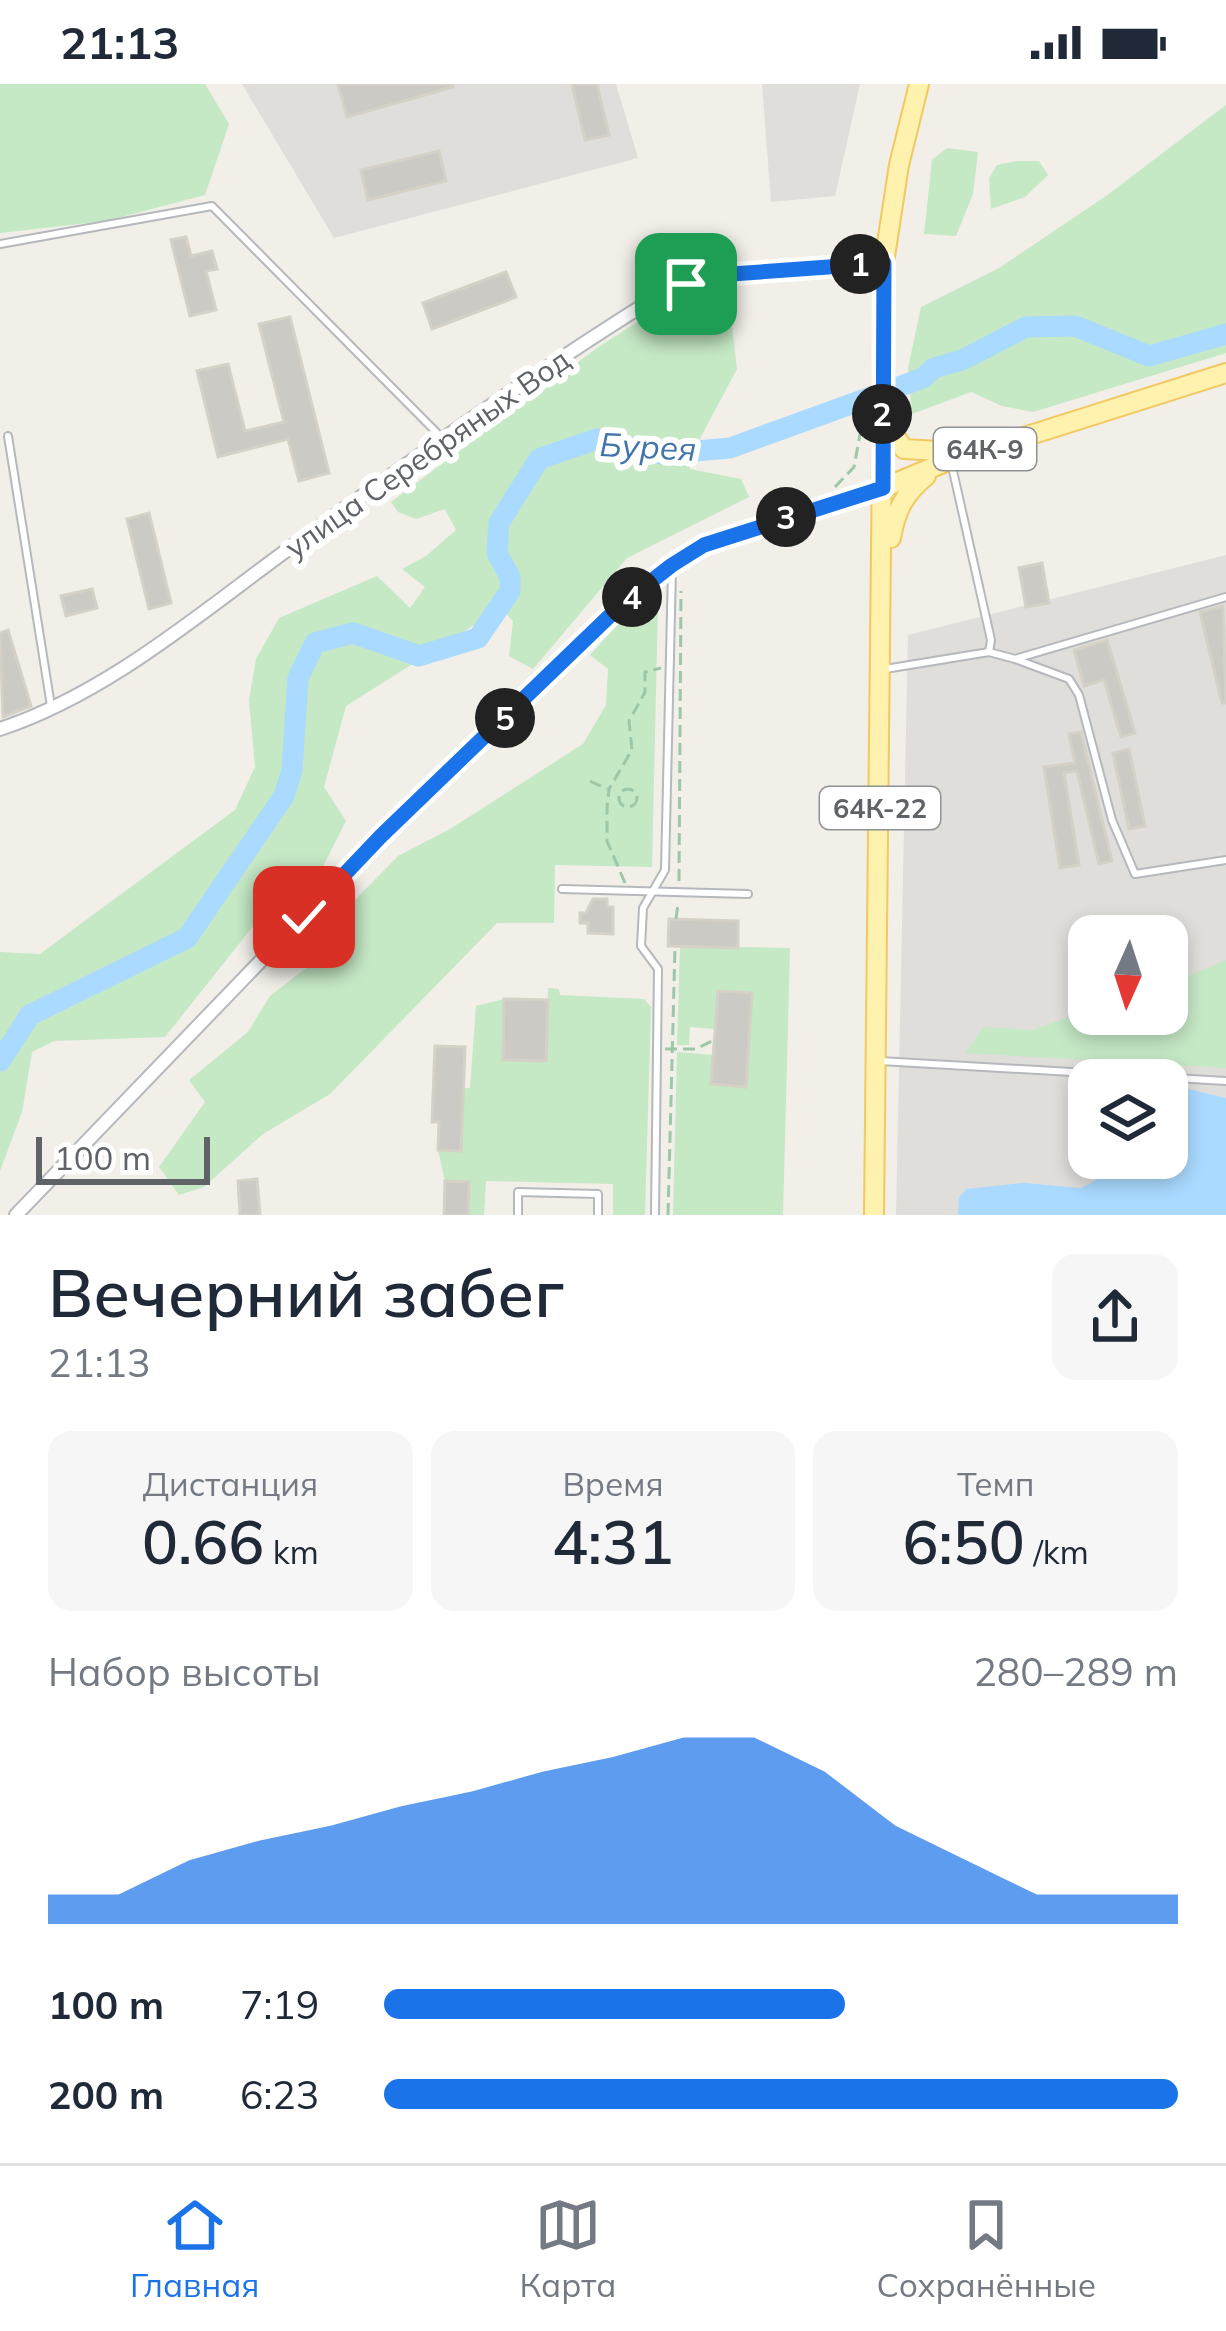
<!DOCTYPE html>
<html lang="ru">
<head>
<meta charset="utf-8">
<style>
  :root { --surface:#fff; --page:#f6f6f7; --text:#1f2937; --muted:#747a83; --line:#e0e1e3; --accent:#1a73e8 }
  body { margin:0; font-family:Mulish,sans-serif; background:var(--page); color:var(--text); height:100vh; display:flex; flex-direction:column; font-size:45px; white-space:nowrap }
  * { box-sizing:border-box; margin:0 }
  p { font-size:39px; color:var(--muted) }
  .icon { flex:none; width:66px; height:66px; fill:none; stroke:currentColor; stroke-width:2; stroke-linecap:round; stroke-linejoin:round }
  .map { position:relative; height:1131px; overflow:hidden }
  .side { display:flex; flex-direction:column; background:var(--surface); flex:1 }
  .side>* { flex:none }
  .needle { width:78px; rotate:183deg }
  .buttons { position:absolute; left:1068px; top:831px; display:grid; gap:24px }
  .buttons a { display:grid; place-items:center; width:120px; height:120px; border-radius:24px; background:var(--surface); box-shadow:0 6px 18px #0003; font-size:60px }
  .scale { position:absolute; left:36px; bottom:30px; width:174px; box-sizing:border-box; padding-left:12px; border:6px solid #5f6368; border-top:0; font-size:33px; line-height:42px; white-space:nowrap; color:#5f6368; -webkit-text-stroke:9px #fff; paint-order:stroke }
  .pin { position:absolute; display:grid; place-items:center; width:102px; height:102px; color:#fff; margin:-51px; border-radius:24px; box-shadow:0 6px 18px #0006 }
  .km { position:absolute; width:60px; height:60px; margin:-30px; border-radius:50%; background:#222; color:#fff; font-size:33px; line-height:60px; text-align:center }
  .round { display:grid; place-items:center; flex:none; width:126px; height:126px; border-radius:24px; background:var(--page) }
  .summary { display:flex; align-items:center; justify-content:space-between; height:204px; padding:0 48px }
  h1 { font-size:66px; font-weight:600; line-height:90px }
  .stats { display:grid; grid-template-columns:repeat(3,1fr); gap:18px; height:204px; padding:12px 48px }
  .stats div { display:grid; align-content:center; border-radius:24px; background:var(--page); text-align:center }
  .stats b { font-size:60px; font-weight:600 }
  .stats small { font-size:33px; font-weight:400 }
  .stats p { font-size:33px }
  .chart { height:336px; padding:24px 48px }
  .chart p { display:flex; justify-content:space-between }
  .chart svg { width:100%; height:216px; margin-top:12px; fill:var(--accent); opacity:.7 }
  ul { padding:0 48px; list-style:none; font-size:39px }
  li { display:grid; grid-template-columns:192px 144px 1fr; align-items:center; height:90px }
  li i { height:30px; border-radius:15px; background:var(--accent) }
  .status { display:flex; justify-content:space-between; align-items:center; height:84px; padding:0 60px; background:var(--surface); direction:ltr }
  .status svg { height:33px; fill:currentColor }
  .dock { display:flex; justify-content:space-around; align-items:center; height:168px; border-top:3px solid var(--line); background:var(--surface); font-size:33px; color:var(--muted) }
  .dock a { display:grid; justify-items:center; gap:6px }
  .dock .current { color:var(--accent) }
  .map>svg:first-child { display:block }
  .industrial { fill:#e0deda; fill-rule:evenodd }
  .green { fill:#c5e8c5 }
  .water { fill:#aadaff }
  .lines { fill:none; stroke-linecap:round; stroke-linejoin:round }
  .river { stroke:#aadaff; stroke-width:21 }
  .building { fill:#cccac5; stroke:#d6d1c6; stroke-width:3 }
  .lane-casing { stroke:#b5b8bc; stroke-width:10 }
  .street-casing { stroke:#b5b8bc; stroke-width:16 }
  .primary-casing { stroke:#f2c960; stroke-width:22 }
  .path { stroke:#9cc7a9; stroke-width:3; stroke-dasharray:12 6; stroke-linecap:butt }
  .lane { stroke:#fff; stroke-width:6 }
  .street { stroke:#fff; stroke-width:12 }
  .primary { stroke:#fff2af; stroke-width:18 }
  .route-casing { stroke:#fff; stroke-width:24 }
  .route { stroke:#1a73e8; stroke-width:15 }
  .labels { text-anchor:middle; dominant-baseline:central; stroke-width:12; stroke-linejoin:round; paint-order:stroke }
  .shield { fill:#fff; stroke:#8f9295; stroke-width:3 }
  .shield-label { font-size:27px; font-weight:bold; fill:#5f6368 }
  .street-label { font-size:30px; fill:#5f6368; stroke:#fff }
  .water-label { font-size:33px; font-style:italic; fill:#4174aa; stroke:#fff }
</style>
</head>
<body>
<div class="status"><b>21:13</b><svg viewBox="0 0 49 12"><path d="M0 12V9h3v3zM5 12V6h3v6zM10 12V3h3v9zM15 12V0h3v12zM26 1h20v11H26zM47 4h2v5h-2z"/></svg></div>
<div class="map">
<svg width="1226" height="1131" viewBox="0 0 1226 1131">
  <rect width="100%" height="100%" fill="#f1efe8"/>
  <!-- industrial -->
  <g class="industrial">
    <path d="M 242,0 L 616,0 L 638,74 L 334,154 Z"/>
    <path d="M 762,0 L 860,0 L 835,112 L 771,118 Z"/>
    <path d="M 1226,471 L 1226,1131 L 896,1131 L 908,551 ZM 1089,852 L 1167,852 L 1167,930 L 1089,930 ZM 1089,996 L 1167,996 L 1167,1074 L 1089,1074 Z"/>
  </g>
  <!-- green -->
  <g class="green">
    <path d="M 0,0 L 205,0 L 229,40 L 205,111 L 106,137 L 0,149 Z"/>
    <path d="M 1226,21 L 1226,269 L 1033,328 L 1002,322 L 971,308 L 912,330 L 908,284 L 921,223 L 999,184 L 1106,112 Z"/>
    <path d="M 947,64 L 978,68 L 973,110 L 956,152 L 924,150 L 932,76 Z"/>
    <path d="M 1017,77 L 1039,77 L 1048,91 L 1025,113 L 991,125 L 989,94 L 997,81 Z"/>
    <path d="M 696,208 L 730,224 L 737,285 L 689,375 L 690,385 L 741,395 L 749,413 L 627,474 L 533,585 L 509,572 L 513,537 L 501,524 L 346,622 L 324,703 L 346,737 L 317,794 L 281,807 L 165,953 L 54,957 L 32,968 L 22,1028 L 0,1087 L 0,868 L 40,870 L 235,726 L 255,683 L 249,616 L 256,575 L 279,534 L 377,492 L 410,524 L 425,503 L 402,485 L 426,472 L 456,446 L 445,425 L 416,435 L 398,428 L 391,418 L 597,264 L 673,215 Z"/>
    <path d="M 649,513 L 658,520 L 652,783 L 555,781 L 554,839 L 497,839 L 330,1010 L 263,1050 L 204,1103 L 179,1111 L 159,1083 L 205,1018 L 189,996 L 248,948 L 270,912 L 337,860 L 355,816 L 398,772 L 450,745 L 583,660 L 606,621 L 608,585 L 590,571 L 640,516 Z"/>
    <path d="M 680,862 L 790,864 L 783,1131 L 673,1131 L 677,968 L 713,971 L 711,1000 L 746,1002 L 752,910 L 718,907 L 715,945 L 690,943 L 689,961 L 677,961 Z"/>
    <path d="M 1226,876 L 1226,984 L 965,969 L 983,943 L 1033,946 L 1089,926 L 1089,930 L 1167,930 L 1167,901 Z"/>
    <path d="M 548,904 L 559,905 L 560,911 L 644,915 L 651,923 L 645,1131 L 613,1131 L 613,1100 L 486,1097 L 484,1131 L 468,1131 L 469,1098 L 445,1097 L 438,1066 L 461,1066 L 463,1004 L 470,1004 L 476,922 L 504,915 L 503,975 L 546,977 Z"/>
  </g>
  <!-- water -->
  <path class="water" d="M 1167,1000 L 1226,1014 L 1226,1131 L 958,1131 L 959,1114 L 966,1105 L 1024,1099 L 1081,1104 L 1096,1096 L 1096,1074 L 1167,1074 Z"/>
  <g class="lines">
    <!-- river -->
    <path class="river" d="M 0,977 L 30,931 L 187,854 L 284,712 L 292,686 L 298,594 L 315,559 L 353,549 L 419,572 L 478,554 L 510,507 L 510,493 L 497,469 L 499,439 L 539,375 L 597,355 L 661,370 L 730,364 L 923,294 L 934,284 L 962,276 L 1026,243 L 1075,242 L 1149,272 L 1226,250"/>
  </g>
  <!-- building -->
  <g class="building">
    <path d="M 338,0 L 453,0 L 453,3 L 347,33 Z"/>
    <path d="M 572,0 L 597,0 L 609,51 L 585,56 Z"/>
    <path d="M 439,67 L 446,97 L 368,116 L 361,86 Z"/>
    <path d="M 186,153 L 191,172 L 212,167 L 217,185 L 206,187 L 216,226 L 190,232 L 171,156 Z"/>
    <path d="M 506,188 L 516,213 L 432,245 L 423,219 Z"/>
    <path d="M 290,233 L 329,389 L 299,397 L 288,355 L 218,373 L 197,287 L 228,280 L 245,347 L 284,338 L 259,240 Z"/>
    <path d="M 149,429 L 171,519 L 149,525 L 127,435 Z"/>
    <path d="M 1042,479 L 1049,519 L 1026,523 L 1019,484 Z"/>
    <path d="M 92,505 L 97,524 L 66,532 L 61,512 Z"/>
    <path d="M 1223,522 L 1226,619 L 1222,619 L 1200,528 Z"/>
    <path d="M 8,546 L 31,622 L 3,633 L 0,549 Z"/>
    <path d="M 1107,556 L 1135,649 L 1121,653 L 1104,596 L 1084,602 L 1074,566 Z"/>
    <path d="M 1081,648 L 1112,777 L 1099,780 L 1077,687 L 1064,689 L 1079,781 L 1060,784 L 1044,683 L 1075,679 L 1069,650 Z"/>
    <path d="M 1129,665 L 1145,742 L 1129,745 L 1113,669 Z"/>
    <path d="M 593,815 L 607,815 L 607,823 L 613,823 L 613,850 L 588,849 L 588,839 L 580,839 L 580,829 L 586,829 Z"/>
    <path d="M 669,835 L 738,837 L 738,864 L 668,862 Z"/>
    <path d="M 718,907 L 752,909 L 746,1003 L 711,1000 Z"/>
    <path d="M 504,915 L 548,916 L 546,977 L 503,976 Z"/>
    <path d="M 435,962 L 465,963 L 461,1067 L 438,1066 L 439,1038 L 432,1038 Z"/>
    <path d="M 257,1095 L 260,1131 L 240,1131 L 238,1097 Z"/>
    <path d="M 445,1097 L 469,1098 L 468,1131 L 444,1131 Z"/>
  </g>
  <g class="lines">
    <!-- lane casing -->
    <g class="lane-casing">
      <g id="lane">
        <path d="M 0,160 L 212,122 L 442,354"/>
        <path d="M 8,352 L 51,622"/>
        <path d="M 951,378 L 991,556 L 989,568"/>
        <path d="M 1015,575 L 1069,595 L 1079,611 L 1112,736 L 1135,790 L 1226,776"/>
        <path d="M 885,585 L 989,568 L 1015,575 L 1226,513"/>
        <path d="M 562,805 L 748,810"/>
        <path d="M 880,977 L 1226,997"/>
        <path d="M 518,1131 L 518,1108 L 598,1110 L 598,1131"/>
        <path d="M 655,1131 L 658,885 L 641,862 L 643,824 L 665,786 L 672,485"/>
      </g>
    </g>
    <!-- street casing -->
    <g class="street-casing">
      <g id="street">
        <path d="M 0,645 C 106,610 198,531 287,466 C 409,378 531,291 658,212 C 728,181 809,183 884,179"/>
        <path d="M 16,1131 L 381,752 L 622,521 L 704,461 L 883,404"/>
      </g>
    </g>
    <!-- primary casing -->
    <g class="primary-casing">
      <g id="primary">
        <path d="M 885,338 L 904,365 L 957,368"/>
        <path d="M 883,404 L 948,377 L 1226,289"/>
        <path d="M 891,454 C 896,426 904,410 926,392"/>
        <path d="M 874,1131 L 884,179 L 899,81 L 919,0"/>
      </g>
    </g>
    <!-- path -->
    <g class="path">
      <path d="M 835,403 L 854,383 L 863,334"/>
      <path d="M 590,697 L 607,705"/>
      <circle cx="628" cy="714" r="9"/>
      <path d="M 679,797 L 681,507"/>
      <path d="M 625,799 L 607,757 L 607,724 L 609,705 L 632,666 L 629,637 L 645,608 L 645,588 L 661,584"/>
      <path d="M 676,835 L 678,819"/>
      <path d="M 665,965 L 696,965 L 714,956"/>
      <path d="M 668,1131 L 675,862"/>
    </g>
    <!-- lane -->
    <use href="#lane" class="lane"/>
    <!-- street -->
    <use href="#street" class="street"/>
    <!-- primary -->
    <use href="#primary" class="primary"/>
  </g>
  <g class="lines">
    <!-- route casing -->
    <g class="route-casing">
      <path id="route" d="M 304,833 L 381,752 L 622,520 L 672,481 L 704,461 L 883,404 L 884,179 L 732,190 L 686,200"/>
    </g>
    <!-- route -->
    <use href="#route" class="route"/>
  </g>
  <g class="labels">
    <!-- shield labels -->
    <g class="shield">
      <rect x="934" y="344" width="102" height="42" rx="9"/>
      <rect x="820" y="703" width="120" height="42" rx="9"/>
    </g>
    <g class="shield-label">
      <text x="985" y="365">64К-9</text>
      <text x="880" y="724">64К-22</text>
    </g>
    <!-- street labels -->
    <g class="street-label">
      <text transform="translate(427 369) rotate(-35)">улица Серебряных Вод</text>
    </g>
    <!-- water labels -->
    <g class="water-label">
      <text transform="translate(648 362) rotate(3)">Бурея</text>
    </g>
  </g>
</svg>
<div class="buttons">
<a><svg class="needle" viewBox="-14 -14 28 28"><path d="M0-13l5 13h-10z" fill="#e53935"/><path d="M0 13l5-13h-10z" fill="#747a83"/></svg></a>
<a><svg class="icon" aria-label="layers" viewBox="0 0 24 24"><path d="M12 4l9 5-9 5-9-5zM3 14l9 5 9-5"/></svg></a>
</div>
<div class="scale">100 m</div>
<div class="pin" style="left:686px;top:200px;background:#1e9e55"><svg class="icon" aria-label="arrive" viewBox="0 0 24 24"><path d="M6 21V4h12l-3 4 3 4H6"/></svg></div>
<div class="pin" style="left:304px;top:833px;background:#d93025"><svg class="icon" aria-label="check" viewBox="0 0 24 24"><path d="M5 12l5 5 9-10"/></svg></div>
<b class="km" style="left:860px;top:180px">1</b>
<b class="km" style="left:882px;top:330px">2</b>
<b class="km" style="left:786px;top:433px">3</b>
<b class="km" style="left:632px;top:513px">4</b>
<b class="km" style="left:505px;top:634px">5</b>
</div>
<section class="side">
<div class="summary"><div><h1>Вечерний забег</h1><p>21:13</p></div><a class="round"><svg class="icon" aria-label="share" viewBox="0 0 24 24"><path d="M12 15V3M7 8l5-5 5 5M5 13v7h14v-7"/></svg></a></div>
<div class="stats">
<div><p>Дистанция</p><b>0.66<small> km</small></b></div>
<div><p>Время</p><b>4:31</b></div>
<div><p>Темп</p><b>6:50<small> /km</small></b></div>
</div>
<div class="chart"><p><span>Набор высоты</span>280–289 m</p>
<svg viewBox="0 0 160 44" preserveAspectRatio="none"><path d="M0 44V38L10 38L20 31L30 27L40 24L50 20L60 17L70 13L80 10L90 6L100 6L110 13L120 24L130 31L140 38L150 38L160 38V44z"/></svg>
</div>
<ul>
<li><b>100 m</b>7:19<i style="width:58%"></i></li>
<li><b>200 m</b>6:23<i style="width:100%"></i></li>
</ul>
</section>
<nav class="dock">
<a class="current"><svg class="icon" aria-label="home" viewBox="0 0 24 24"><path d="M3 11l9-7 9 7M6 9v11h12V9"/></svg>Главная</a>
<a><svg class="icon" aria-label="map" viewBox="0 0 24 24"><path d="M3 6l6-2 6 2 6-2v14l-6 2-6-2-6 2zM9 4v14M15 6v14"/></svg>Карта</a>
<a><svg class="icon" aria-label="saved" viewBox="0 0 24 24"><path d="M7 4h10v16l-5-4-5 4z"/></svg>Сохранённые</a>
</nav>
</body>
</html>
